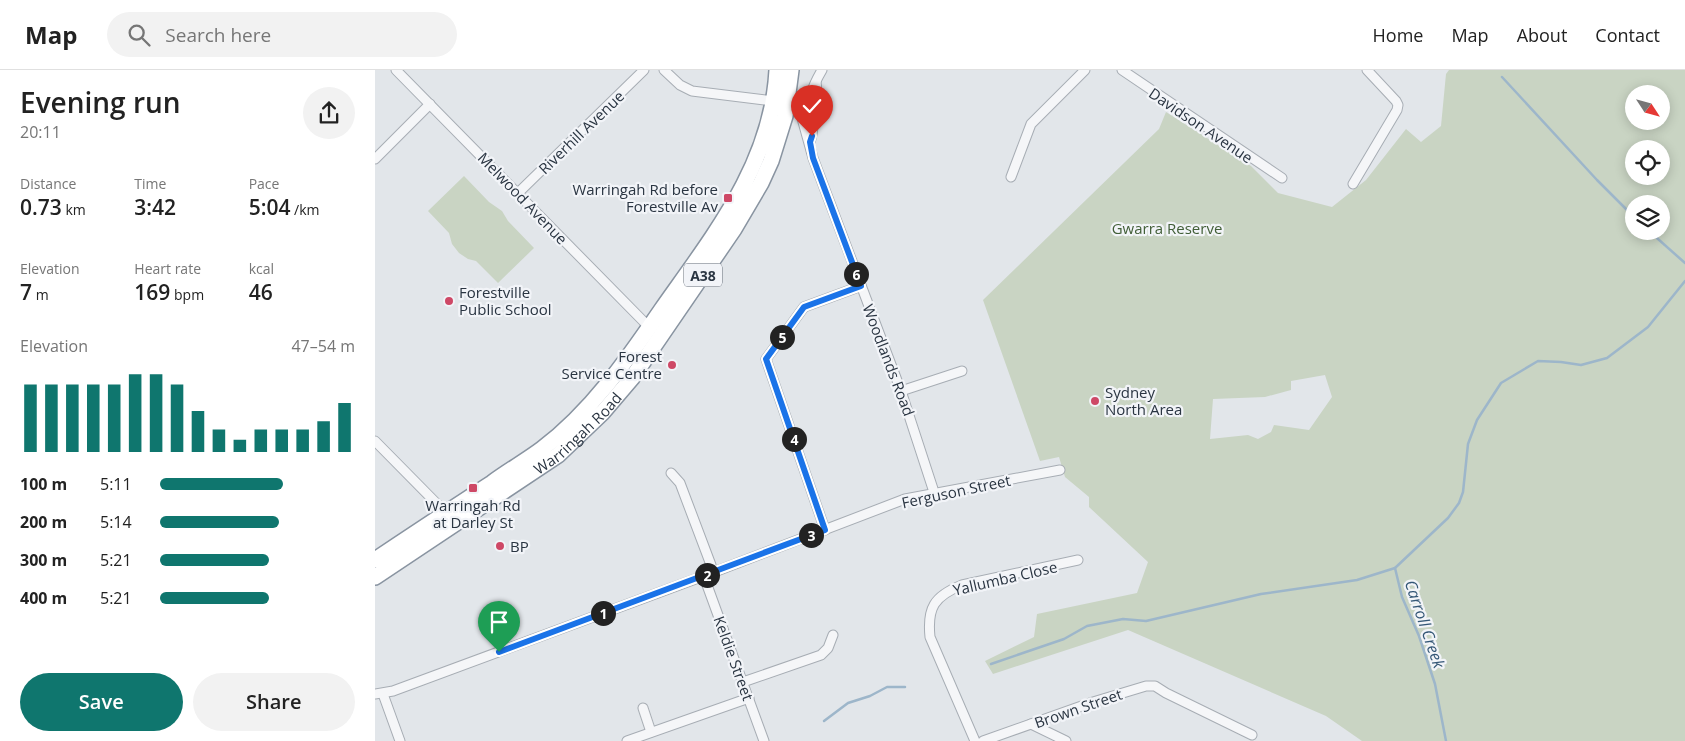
<!DOCTYPE html>
<html lang="en">
<head>
<meta charset="utf-8">
<style>
  :root { --surface:#fff; --page:#f2f2f2; --text:#222; --muted:#767676; --line:#e0e0e0; --accent:#0f766e }
  body { margin:0; font-family:"Open Sans",sans-serif; background:var(--page); color:var(--text); height:100vh; display:flex; flex-direction:column; font-size:19px; white-space:nowrap }
  * { box-sizing:border-box; margin:0 }
  p { font-size:16px; color:var(--muted) }
  .icon { flex:none; width:28px; height:28px; fill:none; stroke:currentColor; stroke-width:2; stroke-linecap:round; stroke-linejoin:round }
  .map { position:relative; flex:1; overflow:hidden }
  .sheet { display:flex; flex-direction:column; background:var(--surface); width:375px }
  .sheet>* { flex:none }
  .needle { width:32px; rotate:126deg }
  .buttons { position:absolute; left:1250px; top:15px; display:grid; gap:10px }
  .buttons a { display:grid; place-items:center; width:45px; height:45px; border-radius:50%; background:var(--surface); box-shadow:0 2px 12px #0003; font-size:25px }
  .pin { position:absolute; display:grid; place-items:center; width:42px; height:42px; color:#fff; margin:-51px -21px; border-radius:50% 50% 50% 0; rotate:-45deg; box-shadow:0 0 5px #0007 }
  .pin .icon { rotate:45deg }
  .km { position:absolute; width:25px; height:25px; margin:-12px; border-radius:50%; background:#222; color:#fff; font-size:14px; line-height:25px; text-align:center }
  .round { display:grid; place-items:center; flex:none; width:52px; height:52px; border-radius:26px; background:var(--page) }
  .summary { display:flex; align-items:center; justify-content:space-between; height:85px; padding:0 20px }
  h1 { font-size:28px; font-weight:600; line-height:38px }
  .figures { display:grid; grid-template-columns:repeat(3,1fr); gap:8px; height:85px; padding:5px 20px }
  .figures div { display:grid; align-content:center }
  .figures b { font-size:21px; font-weight:600 }
  .figures small { font-size:14px; font-weight:400 }
  .figures p { font-size:14px }
  .chart { height:140px; padding:10px 20px }
  .chart p { display:flex; justify-content:space-between }
  .chart svg { width:100%; height:90px; margin-top:5px; stroke:var(--accent); stroke-width:6 }
  .action { display:flex; gap:10px; margin-top:auto; padding:10px 20px }
  .action a { flex:1; height:58px; border-radius:30px; background:var(--accent); color:#fff; font-size:20px; font-weight:600; line-height:58px; text-align:center }
  .action a+a { background:var(--page); color:var(--text) }
  ul { padding:0 20px; list-style:none; font-size:16px }
  li { display:grid; grid-template-columns:80px 60px 1fr; align-items:center; height:38px }
  li i { height:12px; border-radius:6px; background:var(--accent) }
  header { display:flex; align-items:center; gap:30px; box-sizing:border-box; height:70px; padding:0 25px; background:var(--surface); border-bottom:1px solid var(--line) }
  header strong { font-size:24px }
  nav { display:flex; gap:28px; margin-inline-start:auto; font-size:18px }
  .search { width:350px; height:45px; background:var(--page); display:flex; align-items:center; gap:12px; box-sizing:border-box; padding:0 18px; border-radius:28px; color:var(--muted); font-size:19px }
  main { display:flex; flex:1; min-height:0 }
  .map>svg:first-child { display:block }
  .green { fill:#c9d4c3; fill-rule:evenodd }
  .lines { fill:none; stroke-linecap:round; stroke-linejoin:round }
  .stream { stroke:#9db6ca; stroke-width:2.5 }
  .minor-casing { stroke:#a7adb4; stroke-width:11 }
  .trunk-casing { stroke:#8994a1; stroke-width:18 }
  .minor { stroke:#f5f6f8; stroke-width:9 }
  .trunk { stroke:#fff; stroke-width:15 }
  .route-casing { stroke:#fff; stroke-width:10 }
  .route { stroke:#1a73e8; stroke-width:6 }
  .poi-dot { fill:#ce4866; stroke:#f2f4f8; stroke-width:2 }
  .labels { text-anchor:middle; dominant-baseline:central; stroke-width:4.5; stroke-linejoin:round; paint-order:stroke }
  .shield { fill:#f2f4f8; stroke:#666e79; stroke-width:1 }
  .shield-label { font-size:14px; font-weight:bold; fill:#2a3542 }
  .street-label { font-size:15px; fill:#2a3542; stroke:#f2f4f8 }
  .poi-label { font-size:15px; fill:#2a3542; stroke:#f2f4f8; text-anchor:start }
  .park-label { font-size:15px; fill:#415e37; stroke:#f2f4f8 }
  .water-label { font-size:16px; font-style:italic; fill:#345776; stroke:#f2f4f8 }
</style>
</head>
<body>
<header>
<strong>Map</strong>
<div class="search"><svg class="icon" aria-label="search" viewBox="0 0 24 24"><circle cx="10" cy="10" r="6"/><path d="M15 15l6 6"/></svg>Search here</div>
<nav><a>Home</a><a>Map</a><a>About</a><a>Contact</a></nav>
</header>
<main>
<section class="sheet">
<div class="summary"><div><h1>Evening run</h1><p>20:11</p></div><a class="round"><svg class="icon" aria-label="share" viewBox="0 0 24 24"><path d="M12 15V3M7 8l5-5 5 5M5 13v7h14v-7"/></svg></a></div>
<div class="figures">
<div><p>Distance</p><b>0.73<small> km</small></b></div>
<div><p>Time</p><b>3:42</b></div>
<div><p>Pace</p><b>5:04<small> /km</small></b></div>
</div>
<div class="figures">
<div><p>Elevation</p><b>7<small> m</small></b></div>
<div><p>Heart rate</p><b>169<small> bpm</small></b></div>
<div><p>kcal</p><b>46</b></div>
</div>
<div class="chart"><p><span>Elevation</span>47–54 m</p>
<svg viewBox="0 0 160 44" preserveAspectRatio="none"><path d="M5 44V11M15 44V11M25 44V11M35 44V11M45 44V11M55 44V6M65 44V6M75 44V11M85 44V24M95 44V33M105 44V38M115 44V33M125 44V33M135 44V33M145 44V29M155 44V20"/></svg>
</div>
<ul>
<li><b>100 m</b>5:11<i style="width:63%"></i></li>
<li><b>200 m</b>5:14<i style="width:61%"></i></li>
<li><b>300 m</b>5:21<i style="width:56%"></i></li>
<li><b>400 m</b>5:21<i style="width:56%"></i></li>
</ul>
<div class="action"><a>Save</a><a>Share</a></div>
</section>
<div class="map">
<svg width="1310" height="671" viewBox="0 0 1310 671">
  <rect width="100%" height="100%" fill="#e2e6ea"/>
  <!-- green -->
  <g class="green">
    <path d="M 1074,0 L 1310,0 L 1310,671 L 987,671 L 951,646 L 753,560 L 618,604 L 610,591 L 659,567 L 662,544 L 762,523 L 773,492 L 714,437 L 714,427 L 690,407 L 684,387 L 665,391 L 608,230 L 784,59 L 791,42 L 876,96 L 903,123 L 957,137 L 991,110 L 1031,59 L 1046,72 L 1066,56 L 1071,4 ZM 1259,24 L 1286,24 L 1286,51 L 1259,51 ZM 1259,79 L 1286,79 L 1286,106 L 1259,106 ZM 1259,134 L 1286,134 L 1286,161 L 1259,161 ZM 950,305 L 957,327 L 934,360 L 899,355 L 896,362 L 883,369 L 873,365 L 835,369 L 838,329 L 890,327 L 916,320 L 916,311 Z"/>
    <path d="M 89,106 L 114,132 L 127,141 L 133,151 L 159,178 L 123,213 L 101,191 L 93,189 L 84,183 L 77,174 L 74,163 L 53,141 Z"/>
  </g>
  <g class="lines">
    <!-- stream -->
    <g class="stream">
      <path d="M 1127,7 L 1222,110 L 1259,147"/>
      <path d="M 1274,161 L 1310,193"/>
      <path d="M 616,594 L 689,569 L 712,556 L 748,549 L 771,551 L 886,524 L 982,510 L 1020,498"/>
      <path d="M 449,651 L 473,633 L 495,626 L 512,617 L 530,617"/>
      <path d="M 1071,671 L 1060,614 L 1044,566 L 1027,527 L 1020,498 L 1073,448 L 1084,433 L 1088,422 L 1093,374 L 1102,350 L 1126,313 L 1163,291 L 1186,292 L 1206,295 L 1232,288 L 1273,257 L 1310,211"/>
    </g>
    <!-- minor casing -->
    <g class="minor-casing">
      <g id="minor">
        <path d="M 21,0 L 274,257"/>
        <path d="M 289,0 L 305,15 L 317,21 L 398,31"/>
        <path d="M 747,0 L 907,108"/>
        <path d="M 411,34 L 424,32 L 434,27"/>
        <path d="M 425,41 L 438,88 L 526,321 L 558,419 L 558,424"/>
        <path d="M 431,56 C 434,31 434,22 447,0"/>
        <path d="M 435,72 C 439,62 438,51 439,40 C 440,30 443,22 441,12"/>
        <path d="M 0,89 L 55,34"/>
        <path d="M 636,107 L 656,54 L 710,0"/>
        <path d="M 978,114 L 1022,40 L 1023,35 L 1021,31 L 992,0"/>
        <path d="M 143,123 L 269,0"/>
        <path d="M 526,321 L 587,301"/>
        <path d="M 0,371 L 71,443"/>
        <path d="M 296,403 L 305,413 L 336,495 C 338,502 330,508 332,515 L 389,671"/>
        <path d="M 450,460 L 391,289 L 429,237 L 486,216"/>
        <path d="M 368,612 L 446,585 L 453,578 L 458,565"/>
        <path d="M 0,624 L 18,621 L 334,504 L 530,429 L 685,400"/>
        <path d="M 8,624 L 25,671"/>
        <path d="M 268,638 L 276,662"/>
        <path d="M 656,654 L 691,671"/>
        <path d="M 252,671 L 374,628"/>
        <path d="M 600,671 L 555,567 C 552,538 559,526 587,515 L 703,490"/>
        <path d="M 608,671 L 718,632 L 771,616 L 780,616 L 791,623 L 877,665"/>
      </g>
    </g>
    <!-- trunk casing -->
    <g class="trunk-casing">
      <g id="trunk">
        <path d="M 0,490 C 39,464 78,438 117,413 C 133,401 151,391 167,379 C 217,341 252,290 287,239 C 339,165 397,94 402,0"/>
        <path id="s1" d="M 0,507 L 183,385 L 228,342 L 257,308 L 359,159 L 386,113 L 396,91 L 410,46 L 416,0"/>
      </g>
    </g>
    <!-- minor -->
    <use href="#minor" class="minor"/>
    <!-- trunk -->
    <use href="#trunk" class="trunk"/>
  </g>
  <g class="lines">
    <!-- route casing -->
    <g class="route-casing">
      <path id="route" d="M 124,582 L 450,460 L 391,289 L 429,237 L 486,216 L 438,88 L 435,72 L 437,66"/>
    </g>
    <!-- route -->
    <use href="#route" class="route"/>
  </g>
  <!-- markers -->
  <g class="poi-dot">
    <rect x="348" y="123" width="10" height="10" rx="2.5"/>
    <circle cx="74" cy="231" r="5"/>
    <circle cx="297" cy="295" r="5"/>
    <circle cx="720" cy="331" r="5"/>
    <rect x="93" y="413" width="10" height="10" rx="2.5"/>
    <circle cx="125" cy="476" r="5"/>
  </g>
  <g class="labels">
    <!-- shield labels -->
    <rect class="shield" x="309" y="193.5" width="38" height="23" rx="4"/>
    <g class="shield-label">
      <text x="328" y="205">A38</text>
    </g>
    <!-- street labels -->
    <g class="street-label">
      <text transform="translate(826 55) rotate(34)">Davidson Avenue</text>
      <text transform="translate(206 62) rotate(-44)">Riverhill Avenue</text>
      <text transform="translate(148 128) rotate(46)">Melwood Avenue</text>
      <text transform="translate(514 290) rotate(69)">Woodlands Road</text>
      <text stroke="none"><textPath href="#s1" startOffset="249">Warringah Road</textPath></text>
      <text transform="translate(581 421) rotate(-12)">Ferguson Street</text>
      <text transform="translate(630 508) rotate(-13)">Yallumba Close</text>
      <text transform="translate(359 588) rotate(70)">Keldie Street</text>
      <text transform="translate(703 638) rotate(-19)">Brown Street</text>
    </g>
    <!-- poi labels -->
    <g class="poi-label">
      <text x="343" y="119" text-anchor="end">Warringah Rd before<tspan x="343" dy="17">Forestville Av</tspan></text>
      <text x="84" y="222">Forestville<tspan x="84" dy="17">Public School</tspan></text>
      <text x="287" y="286" text-anchor="end">Forest<tspan x="287" dy="17">Service Centre</tspan></text>
      <text x="730" y="322">Sydney<tspan x="730" dy="17">North Area</tspan></text>
      <text x="98" y="435" text-anchor="middle">Warringah Rd<tspan x="98" dy="17">at Darley St</tspan></text>
      <text x="135" y="476">BP</text>
    </g>
    <!-- park labels -->
    <g class="park-label">
      <text x="792" y="158">Gwarra Reserve</text>
    </g>
    <!-- water labels -->
    <g class="water-label">
      <text transform="translate(1050 554) rotate(71)">Carroll Creek</text>
    </g>
  </g>
</svg>
<div class="buttons">
<a><svg class="needle" viewBox="-14 -14 28 28"><path d="M0-13l5 13h-10z" fill="#e53935"/><path d="M0 13l5-13h-10z" fill="#767676"/></svg></a>
<a><svg class="icon" aria-label="locate" viewBox="0 0 24 24"><circle cx="12" cy="12" r="6"/><path d="M12 2v4M12 18v4M2 12h4M18 12h4"/></svg></a>
<a><svg class="icon" aria-label="layers" viewBox="0 0 24 24"><path d="M12 4l9 5-9 5-9-5zM3 14l9 5 9-5"/></svg></a>
</div>
<div class="pin" style="left:124px;top:582px;background:#1e9e55"><svg class="icon" aria-label="arrive" viewBox="0 0 24 24"><path d="M6 21V4h12l-3 4 3 4H6"/></svg></div>
<div class="pin" style="left:437px;top:66px;background:#d93025"><svg class="icon" aria-label="check" viewBox="0 0 24 24"><path d="M5 12l5 5 9-10"/></svg></div>
<b class="km" style="left:228px;top:543px">1</b>
<b class="km" style="left:332px;top:505px">2</b>
<b class="km" style="left:436px;top:465px">3</b>
<b class="km" style="left:419px;top:369px">4</b>
<b class="km" style="left:407px;top:267px">5</b>
<b class="km" style="left:481px;top:204px">6</b>
</div>
</main>
</body>
</html>
